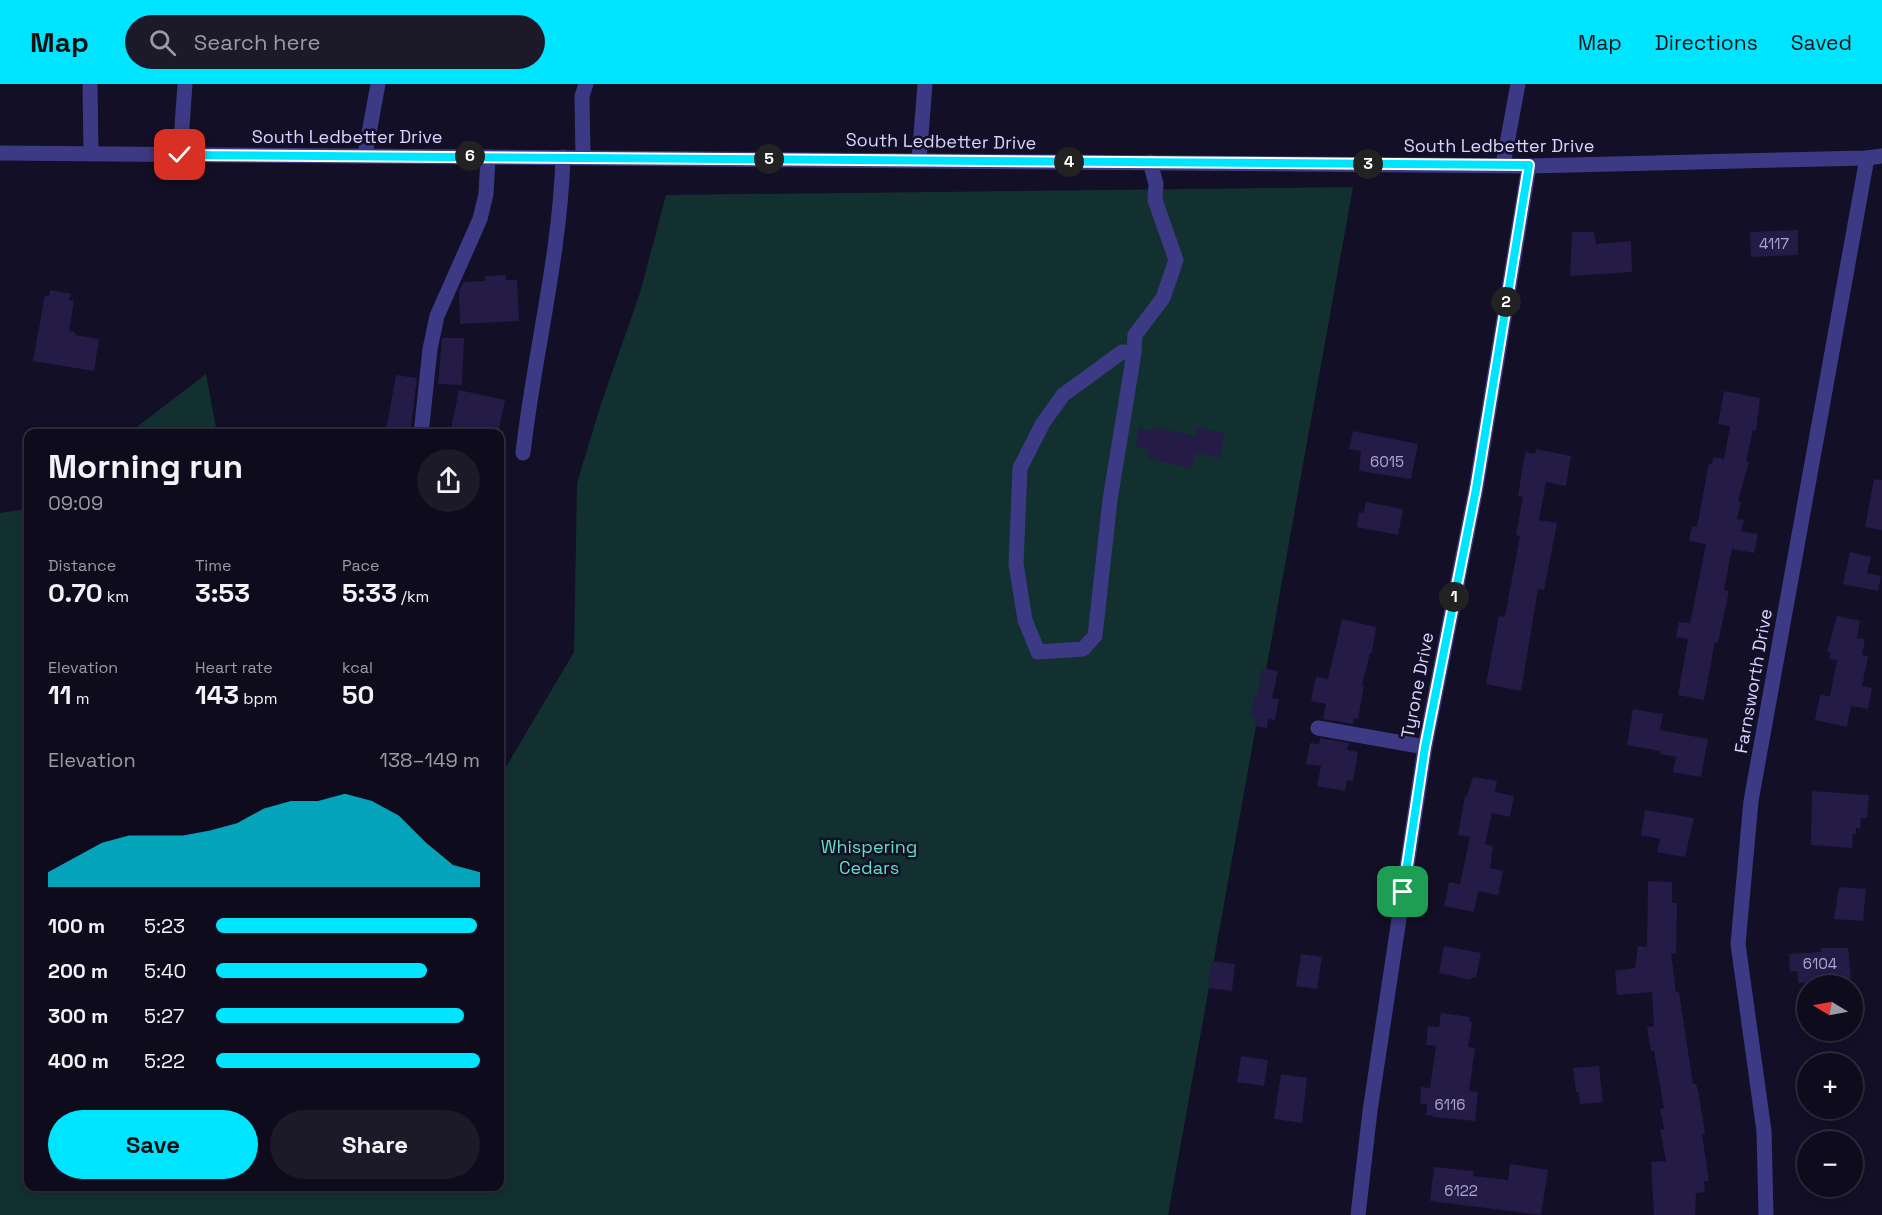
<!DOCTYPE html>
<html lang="en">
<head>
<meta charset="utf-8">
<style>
  :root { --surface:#0e0b1c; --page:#1c1929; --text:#f1f3f6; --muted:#9b9ba3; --line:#2e2b3b; --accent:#00e5ff }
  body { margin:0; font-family:"Space Grotesk",sans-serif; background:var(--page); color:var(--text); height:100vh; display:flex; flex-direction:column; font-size:22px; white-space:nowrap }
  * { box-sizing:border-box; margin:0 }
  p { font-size:20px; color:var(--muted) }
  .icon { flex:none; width:33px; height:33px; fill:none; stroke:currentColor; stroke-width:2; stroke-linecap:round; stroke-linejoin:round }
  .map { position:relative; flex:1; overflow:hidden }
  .details { position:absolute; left:24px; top:345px; width:480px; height:762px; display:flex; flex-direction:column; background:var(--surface); border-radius:12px; box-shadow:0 3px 9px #0003,0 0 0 2px var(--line) }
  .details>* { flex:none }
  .needle { width:39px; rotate:280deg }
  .fabs { position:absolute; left:1797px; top:891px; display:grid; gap:12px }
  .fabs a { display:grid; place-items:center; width:66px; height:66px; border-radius:50%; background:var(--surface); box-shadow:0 3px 9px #0003,0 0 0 2px var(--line); font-size:30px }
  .pin { position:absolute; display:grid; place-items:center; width:51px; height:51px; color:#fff; margin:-26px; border-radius:12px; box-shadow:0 3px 9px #0006 }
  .km { position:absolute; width:30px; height:30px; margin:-15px; border-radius:50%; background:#222; color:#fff; font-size:16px; line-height:30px; text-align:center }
  .round { display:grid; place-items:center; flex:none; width:63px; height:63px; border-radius:32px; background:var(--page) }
  .head { display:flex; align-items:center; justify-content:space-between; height:102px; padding:0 24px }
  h1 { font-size:33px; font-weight:600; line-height:45px }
  .metrics { display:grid; grid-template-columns:repeat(3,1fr); gap:9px; height:102px; padding:6px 24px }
  .metrics div { display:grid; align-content:center }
  .metrics b { font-size:26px; font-weight:600 }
  .metrics small { font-size:16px; font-weight:400 }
  .metrics p { font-size:16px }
  .chart { height:168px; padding:12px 24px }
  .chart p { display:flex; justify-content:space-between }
  .chart svg { width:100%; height:108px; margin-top:6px; fill:var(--accent); opacity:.7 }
  .button { display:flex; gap:12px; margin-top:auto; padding:12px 24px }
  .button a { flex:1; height:69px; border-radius:36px; background:var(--accent); color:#111; font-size:24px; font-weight:600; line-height:69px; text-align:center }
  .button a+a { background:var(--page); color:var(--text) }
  ul { padding:0 24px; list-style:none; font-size:20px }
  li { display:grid; grid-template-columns:96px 72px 1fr; align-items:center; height:45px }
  li i { height:15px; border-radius:8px; background:var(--accent) }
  header { display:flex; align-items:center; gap:36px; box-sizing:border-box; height:84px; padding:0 30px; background:var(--accent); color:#111 }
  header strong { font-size:28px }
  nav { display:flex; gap:33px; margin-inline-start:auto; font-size:21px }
  .search { width:420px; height:54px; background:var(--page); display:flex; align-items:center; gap:15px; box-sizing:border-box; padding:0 21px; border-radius:33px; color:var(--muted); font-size:22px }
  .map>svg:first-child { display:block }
  .green { fill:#12302f }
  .building { fill:#241b47 }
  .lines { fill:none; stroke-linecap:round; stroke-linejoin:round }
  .minor { stroke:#3d3a85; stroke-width:15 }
  .route-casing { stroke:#fff; stroke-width:12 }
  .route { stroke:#00e5ff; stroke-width:8 }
  .labels { text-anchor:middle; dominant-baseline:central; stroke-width:5; stroke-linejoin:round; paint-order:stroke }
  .number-label { font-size:15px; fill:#aca6d1 }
  .street-label { font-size:18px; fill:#d9d4ff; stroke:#130f26 }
  .park-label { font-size:18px; fill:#5fe0c0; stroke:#130f26 }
</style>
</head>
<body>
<header>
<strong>Map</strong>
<div class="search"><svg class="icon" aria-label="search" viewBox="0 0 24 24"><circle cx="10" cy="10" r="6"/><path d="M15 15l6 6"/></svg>Search here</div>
<nav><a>Map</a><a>Directions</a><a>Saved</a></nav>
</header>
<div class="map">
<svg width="1882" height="1131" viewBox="0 0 1882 1131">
  <rect width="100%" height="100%" fill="#130f26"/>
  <!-- green -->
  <g class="green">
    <path d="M 1353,103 L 1168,1131 L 0,1131 L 0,429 L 28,425 L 28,1102 L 500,1102 L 500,693 L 574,568 L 577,399 L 601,320 L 640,209 L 666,111 Z"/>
    <path d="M 206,290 L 217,349 L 129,349 Z"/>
  </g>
  <!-- building -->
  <g class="building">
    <path d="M 1798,146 L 1798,171 L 1751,173 L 1750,148 Z"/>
    <path d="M 1572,148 L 1594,148 L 1596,160 L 1631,157 L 1632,188 L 1570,192 Z"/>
    <path d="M 506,191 L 506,196 L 517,196 L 519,237 L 460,240 L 459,207 L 463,198 L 485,197 L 485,192 Z"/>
    <path d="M 50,206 L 71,210 L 69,216 L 74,217 L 69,247 L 75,248 L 75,251 L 99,255 L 94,287 L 33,277 L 45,211 L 49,212 Z"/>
    <path d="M 442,254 L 464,254 L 462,301 L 438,300 Z"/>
    <path d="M 396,291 L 417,294 L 410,350 L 386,346 Z"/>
    <path d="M 459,306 L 505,316 L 498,350 L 450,350 Z"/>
    <path d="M 1724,307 L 1760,314 L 1756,347 L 1753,346 L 1746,377 L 1749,378 L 1738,417 L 1741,418 L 1737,435 L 1744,436 L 1741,447 L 1758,450 L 1754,469 L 1732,465 L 1724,506 L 1729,507 L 1718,559 L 1715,558 L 1704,616 L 1678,611 L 1688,555 L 1676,553 L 1679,538 L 1690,539 L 1706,460 L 1689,457 L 1692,442 L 1697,443 L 1709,379 L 1712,380 L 1713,373 L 1724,375 L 1730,342 L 1718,340 Z"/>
    <path d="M 1152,343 L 1195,352 L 1197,343 L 1225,350 L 1220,374 L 1195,369 L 1192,384 L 1146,374 L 1149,365 L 1135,362 L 1139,344 L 1152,347 Z"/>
    <path d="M 1353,347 L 1418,360 L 1411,395 L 1359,387 L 1361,367 L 1349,365 Z"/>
    <path d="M 1536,365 L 1571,372 L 1566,402 L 1546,398 L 1539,436 L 1557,439 L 1544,506 L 1538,505 L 1521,607 L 1486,600 L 1499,532 L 1505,533 L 1520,452 L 1516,451 L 1523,413 L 1518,412 L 1525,368 L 1535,370 Z"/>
    <path d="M 1874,395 L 1882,396 L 1882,446 L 1865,443 Z"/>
    <path d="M 1366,418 L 1403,425 L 1398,451 L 1357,443 L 1359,428 L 1364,429 Z"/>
    <path d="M 1850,468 L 1871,473 L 1867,489 L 1881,492 L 1878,507 L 1843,500 Z"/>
    <path d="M 1837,532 L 1860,537 L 1857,554 L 1865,555 L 1862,571 L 1868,572 L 1862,602 L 1872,604 L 1868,625 L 1851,622 L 1847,643 L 1815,636 L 1820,611 L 1830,612 L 1837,576 L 1829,575 L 1831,568 L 1827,568 Z"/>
    <path d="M 1342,535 L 1376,543 L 1372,569 L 1370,569 L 1362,601 L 1364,602 L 1358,635 L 1354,634 L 1353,640 L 1323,635 L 1326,620 L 1311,617 L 1316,593 L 1328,595 Z"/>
    <path d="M 1262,584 L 1278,587 L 1272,614 L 1279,615 L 1275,636 L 1268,635 L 1267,644 L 1254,642 L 1256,632 L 1251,632 L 1255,609 L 1258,610 Z"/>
    <path d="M 1633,625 L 1663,630 L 1660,646 L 1708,655 L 1701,693 L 1673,688 L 1676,673 L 1660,670 L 1660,667 L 1627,661 Z"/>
    <path d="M 1320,654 L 1349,659 L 1347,666 L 1358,668 L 1353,697 L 1347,696 L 1345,707 L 1317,702 L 1321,682 L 1306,680 L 1310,659 L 1319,660 Z"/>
    <path d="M 1473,693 L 1497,697 L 1495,708 L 1514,712 L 1510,733 L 1492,729 L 1485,760 L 1493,762 L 1490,784 L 1503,787 L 1498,811 L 1478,807 L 1474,828 L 1444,822 L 1449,798 L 1460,800 L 1470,753 L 1458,751 L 1465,712 L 1467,712 Z"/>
    <path d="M 1812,707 L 1869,711 L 1867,734 L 1861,734 L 1860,745 L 1856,744 L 1856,750 L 1853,750 L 1852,764 L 1811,761 Z"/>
    <path d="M 1645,726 L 1694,734 L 1685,773 L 1657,768 L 1660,755 L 1641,751 Z"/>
    <path d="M 1648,797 L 1672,798 L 1672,819 L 1677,819 L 1676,870 L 1671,869 L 1676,908 L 1679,908 L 1693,1000 L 1696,1000 L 1699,1011 L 1705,1049 L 1702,1050 L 1709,1097 L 1704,1097 L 1705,1108 L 1696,1109 L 1695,1131 L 1654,1131 L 1651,1078 L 1666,1077 L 1660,1046 L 1664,1045 L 1660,1025 L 1664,1024 L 1654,967 L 1651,967 L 1647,943 L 1654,942 L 1652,908 L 1617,911 L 1615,887 L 1635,884 L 1638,862 L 1647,863 Z"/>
    <path d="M 1839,803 L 1866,805 L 1863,837 L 1834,835 Z"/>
    <path d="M 1444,862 L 1481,869 L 1476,894 L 1472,893 L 1471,896 L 1439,889 Z"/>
    <path d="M 1821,864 L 1848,864 L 1851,896 L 1798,899 L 1797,887 L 1790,888 L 1789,870 L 1821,868 Z"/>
    <path d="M 1301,870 L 1322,873 L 1317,905 L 1296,902 Z"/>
    <path d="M 1211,877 L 1235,880 L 1232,907 L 1208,904 Z"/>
    <path d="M 1441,929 L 1470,933 L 1469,938 L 1472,938 L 1468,963 L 1475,964 L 1469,1007 L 1478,1008 L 1475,1037 L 1432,1033 L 1433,1031 L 1426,1031 L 1427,1020 L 1420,1020 L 1421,1003 L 1430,1004 L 1436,962 L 1426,961 L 1428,942 L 1439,943 Z"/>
    <path d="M 1241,972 L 1268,976 L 1264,1002 L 1237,998 Z"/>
    <path d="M 1599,982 L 1603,1018 L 1580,1020 L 1579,1008 L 1576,1008 L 1573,984 Z"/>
    <path d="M 1281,990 L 1307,994 L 1302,1039 L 1274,1035 Z"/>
    <path d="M 1510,1080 L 1548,1086 L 1541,1131 L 1430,1117 L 1434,1083 L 1474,1087 L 1473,1092 L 1508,1096 Z"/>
  </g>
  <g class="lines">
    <!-- minor -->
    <g class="minor">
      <path d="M 90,0 L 91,70"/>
      <path d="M 0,69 L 1529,82 L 1867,74 L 1882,72"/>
      <path d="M 180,71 L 185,0"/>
      <path d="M 365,71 L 378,0"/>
      <path d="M 583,73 L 582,12 L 586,0"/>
      <path d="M 919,76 L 925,0"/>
      <path d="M 1503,81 L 1518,0"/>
      <path d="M 1134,269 L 1122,268 L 1063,311 L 1043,339 L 1020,384 L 1016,480 L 1025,536 L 1038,568 L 1083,565 L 1095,552 L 1110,416 L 1134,269 L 1135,251 L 1163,214 L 1176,176 L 1155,116 L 1156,100 L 1150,78"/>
      <path d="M 421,350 L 430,265 L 437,232 L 480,135 L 486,110 L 488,73"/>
      <path d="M 523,369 C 534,270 560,173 563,73"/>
      <path d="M 1318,644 L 1425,663"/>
      <path d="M 1358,1131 L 1370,1027 L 1425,663 L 1476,405 L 1529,82"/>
      <path d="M 1766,1131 L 1764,1047 L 1738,860 L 1751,717 L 1867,74"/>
    </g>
  </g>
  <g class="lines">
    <!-- route casing -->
    <g class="route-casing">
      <path id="route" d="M 180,71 L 1529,81 L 1476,405 L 1425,663 L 1403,808"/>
    </g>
    <!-- route -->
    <use href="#route" class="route"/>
  </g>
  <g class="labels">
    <!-- number labels -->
    <g class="number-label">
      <text x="1774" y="159">4117</text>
      <text x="1387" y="377">6015</text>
      <text x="1820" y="879">6104</text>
      <text x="1450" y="1020">6116</text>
      <text x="1461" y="1106">6122</text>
    </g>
    <!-- street labels -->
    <g class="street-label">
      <text x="347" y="52">South Ledbetter Drive</text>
      <text transform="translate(941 57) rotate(1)">South Ledbetter Drive</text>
      <text x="1499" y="61">South Ledbetter Drive</text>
      <text transform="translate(1753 597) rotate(-80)">Farnsworth Drive</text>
      <text transform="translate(1417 601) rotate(-79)">Tyrone Drive</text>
    </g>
    <!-- park labels -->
    <g class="park-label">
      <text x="869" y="762">Whispering<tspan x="869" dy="21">Cedars</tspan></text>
    </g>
  </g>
</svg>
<div class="fabs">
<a><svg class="needle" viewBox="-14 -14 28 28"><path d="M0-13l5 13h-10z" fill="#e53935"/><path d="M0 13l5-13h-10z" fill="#9b9ba3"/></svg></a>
<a>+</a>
<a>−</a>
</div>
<div class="pin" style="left:1403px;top:808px;background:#1e9e55"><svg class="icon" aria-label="arrive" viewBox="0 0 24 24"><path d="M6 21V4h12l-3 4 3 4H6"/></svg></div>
<div class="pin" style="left:180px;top:71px;background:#d93025"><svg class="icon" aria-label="check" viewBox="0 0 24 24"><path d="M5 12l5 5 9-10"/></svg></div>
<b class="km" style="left:1454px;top:513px">1</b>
<b class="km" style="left:1506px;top:218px">2</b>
<b class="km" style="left:1368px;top:80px">3</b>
<b class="km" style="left:1069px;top:78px">4</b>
<b class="km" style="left:769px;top:75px">5</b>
<b class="km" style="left:470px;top:72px">6</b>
<section class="details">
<div class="head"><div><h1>Morning run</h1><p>09:09</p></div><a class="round"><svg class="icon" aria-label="share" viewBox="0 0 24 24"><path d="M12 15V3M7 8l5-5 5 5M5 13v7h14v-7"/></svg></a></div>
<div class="metrics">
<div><p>Distance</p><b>0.70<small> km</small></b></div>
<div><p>Time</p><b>3:53</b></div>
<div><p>Pace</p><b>5:33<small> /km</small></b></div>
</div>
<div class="metrics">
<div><p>Elevation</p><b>11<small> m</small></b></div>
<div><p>Heart rate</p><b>143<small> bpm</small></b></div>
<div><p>kcal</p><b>50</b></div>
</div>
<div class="chart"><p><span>Elevation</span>138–149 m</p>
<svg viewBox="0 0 160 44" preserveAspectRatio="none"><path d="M0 44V38L10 32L20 26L30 23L40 23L50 23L60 21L70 18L80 12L90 9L100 9L110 6L120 9L130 15L140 26L150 35L160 38V44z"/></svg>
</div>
<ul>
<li><b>100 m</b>5:23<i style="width:99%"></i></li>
<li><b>200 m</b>5:40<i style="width:80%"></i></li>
<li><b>300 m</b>5:27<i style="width:94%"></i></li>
<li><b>400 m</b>5:22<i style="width:100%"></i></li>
</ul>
<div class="button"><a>Save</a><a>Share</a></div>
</section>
</div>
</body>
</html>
